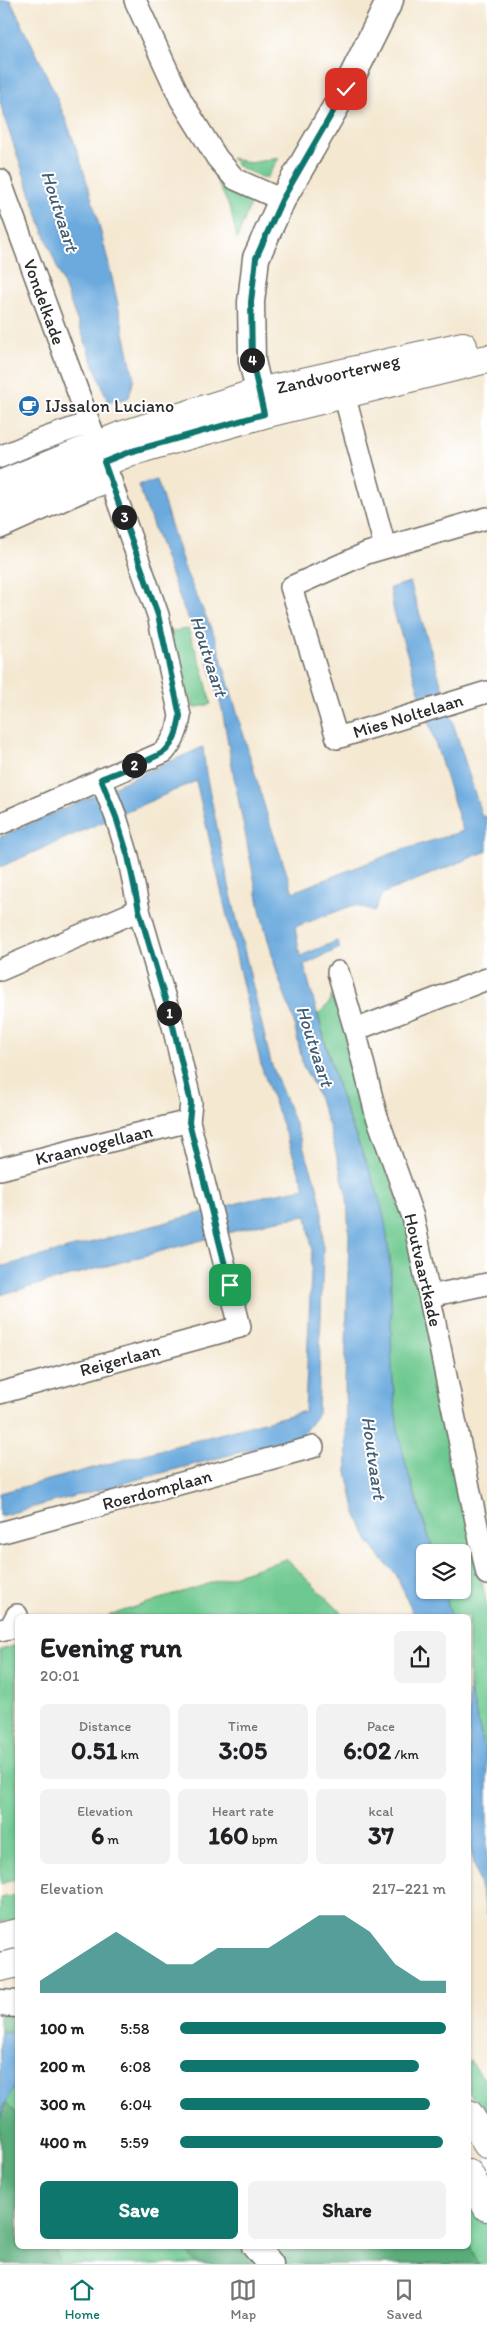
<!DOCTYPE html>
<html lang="en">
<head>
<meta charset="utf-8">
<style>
  :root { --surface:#fff; --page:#f2f2f2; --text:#202124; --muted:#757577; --line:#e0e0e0; --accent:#0f766e }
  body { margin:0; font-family:Itim,sans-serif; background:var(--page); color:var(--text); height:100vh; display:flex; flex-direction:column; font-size:19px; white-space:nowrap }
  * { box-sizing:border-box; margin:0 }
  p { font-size:16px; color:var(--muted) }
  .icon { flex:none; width:28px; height:28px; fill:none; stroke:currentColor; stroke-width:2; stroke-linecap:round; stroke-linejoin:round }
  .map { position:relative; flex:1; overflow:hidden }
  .side { position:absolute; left:15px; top:1614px; width:456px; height:635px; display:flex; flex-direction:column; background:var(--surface); border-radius:8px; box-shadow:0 1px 4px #0004 }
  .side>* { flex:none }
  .controls { position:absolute; left:416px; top:1544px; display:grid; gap:10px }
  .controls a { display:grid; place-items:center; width:55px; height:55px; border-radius:8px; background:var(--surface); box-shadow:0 1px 4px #0004; font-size:25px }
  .pin { position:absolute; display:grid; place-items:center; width:42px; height:42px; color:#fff; margin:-21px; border-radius:10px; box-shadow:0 2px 8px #0006 }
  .km { position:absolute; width:25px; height:25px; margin:-12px; border-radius:50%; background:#222; color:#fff; font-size:14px; line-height:25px; text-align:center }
  .round { display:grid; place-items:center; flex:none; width:52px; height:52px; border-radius:8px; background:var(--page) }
  .summary { display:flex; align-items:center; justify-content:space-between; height:85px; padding:0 25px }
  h1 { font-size:28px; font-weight:800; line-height:38px }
  .stats { display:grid; grid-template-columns:repeat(3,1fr); gap:8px; height:85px; padding:5px 25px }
  .stats div { display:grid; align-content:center; border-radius:8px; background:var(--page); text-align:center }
  .stats b { font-size:25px; font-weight:800 }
  .stats small { font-size:14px; font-weight:400 }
  .stats p { font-size:14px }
  .chart { height:140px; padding:10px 25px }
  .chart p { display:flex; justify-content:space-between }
  .chart svg { width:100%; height:90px; margin-top:5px; fill:var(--accent); opacity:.7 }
  .button { display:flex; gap:10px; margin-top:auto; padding:10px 25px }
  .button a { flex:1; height:58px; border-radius:8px; background:var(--accent); color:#fff; font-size:20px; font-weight:800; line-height:58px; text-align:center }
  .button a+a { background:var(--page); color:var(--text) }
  ul { padding:0 25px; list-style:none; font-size:16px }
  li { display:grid; grid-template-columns:80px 60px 1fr; align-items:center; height:38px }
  li i { height:12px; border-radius:6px; background:var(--accent) }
  .tabs { display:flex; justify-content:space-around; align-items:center; height:70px; border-top:1px solid var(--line); background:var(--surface); font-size:14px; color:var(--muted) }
  .tabs a { display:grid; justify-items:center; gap:2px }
  .tabs .selected { color:var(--accent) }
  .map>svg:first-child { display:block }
  .green { fill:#6ec990; stroke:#4c7a5e }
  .forest { fill:#5aad7a; stroke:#426c52 }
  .water { fill:#6caade; stroke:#4c6a84 }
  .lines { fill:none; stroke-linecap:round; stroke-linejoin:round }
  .minor-casing { stroke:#716d65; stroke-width:24 }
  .tertiary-casing { stroke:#716d65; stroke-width:29 }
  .primary-casing { stroke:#716d65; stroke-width:30 }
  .minor { stroke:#fff; stroke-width:21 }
  .tertiary { stroke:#fff; stroke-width:26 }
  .primary { stroke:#fff; stroke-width:28 }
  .route-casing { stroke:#fff; stroke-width:10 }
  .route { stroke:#0f766e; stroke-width:6 }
  .labels { text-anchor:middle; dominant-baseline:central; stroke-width:4; stroke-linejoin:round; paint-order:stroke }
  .street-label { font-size:18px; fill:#2b2b2b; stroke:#fff }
  .poi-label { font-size:18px; fill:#2b2b2b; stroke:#fff; text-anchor:start }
  .water-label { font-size:19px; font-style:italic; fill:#455e73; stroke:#fff }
</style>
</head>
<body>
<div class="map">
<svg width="487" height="2264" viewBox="0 0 487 2264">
  <rect width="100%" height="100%" fill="#fff"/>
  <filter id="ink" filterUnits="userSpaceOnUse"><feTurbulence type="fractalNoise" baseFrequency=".02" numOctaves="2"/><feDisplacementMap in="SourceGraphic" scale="10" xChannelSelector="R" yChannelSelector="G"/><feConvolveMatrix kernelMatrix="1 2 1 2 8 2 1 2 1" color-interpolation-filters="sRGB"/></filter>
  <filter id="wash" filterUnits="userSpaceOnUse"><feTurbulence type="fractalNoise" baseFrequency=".0096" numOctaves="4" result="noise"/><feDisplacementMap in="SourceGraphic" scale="20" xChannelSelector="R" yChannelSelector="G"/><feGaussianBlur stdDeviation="1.12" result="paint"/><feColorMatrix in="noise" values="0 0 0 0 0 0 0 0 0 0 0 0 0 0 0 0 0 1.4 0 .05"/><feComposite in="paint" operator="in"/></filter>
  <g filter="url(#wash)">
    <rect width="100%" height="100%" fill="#f4e8d1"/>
    <!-- green -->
    <g class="green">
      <path d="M 231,158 L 250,163 L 279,158 L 266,179 L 241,168 Z"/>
      <path d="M 209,163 L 225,184 L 252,200 L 237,239 L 231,211 Z"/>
      <path d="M 188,629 L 203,670 L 211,704 L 194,708 L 190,695 L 181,696 L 170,631 Z"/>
      <path d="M 334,990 L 367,1114 L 409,1232 L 487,1606 L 487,1759 L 469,1686 L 469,1616 L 451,1616 L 444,1590 L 462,1590 L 462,1552 L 434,1552 L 408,1473 L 397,1430 L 391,1356 L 391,1265 L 384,1219 L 378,1195 L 338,1088 L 318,1014 L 329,1003 Z"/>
      <path d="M 286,1559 L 345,1616 L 107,1616 Z"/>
      <path d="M 17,1645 L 17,1879 L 0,1884 L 0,1650 Z"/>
      <path d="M 17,1895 L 17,1919 L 0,1923 L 0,1898 Z"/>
      <path d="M 17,2011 L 18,2246 L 469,2246 L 469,2184 L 487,2217 L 487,2264 L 0,2264 L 0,2016 Z"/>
      <path d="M 469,2059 L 487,2083 L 487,2121 L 469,2092 Z"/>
    </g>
    <!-- forest -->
    <g class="forest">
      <path d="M 0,2012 L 17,2014 L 17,2033 L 0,2033 Z"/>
      <path d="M 6,2102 L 17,2114 L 18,2246 L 54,2246 L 60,2264 L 0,2264 L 0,2120 Z"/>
      <path d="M 469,2244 L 479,2264 L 281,2264 L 266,2246 L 469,2246 Z"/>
      <path d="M 182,2246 L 236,2246 L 251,2264 L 196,2264 Z"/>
    </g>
    <!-- water -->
    <g class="water">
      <path d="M 0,0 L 10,0 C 35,50 60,100 78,153 C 102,227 118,303 134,379 L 129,397 L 120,401 L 108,402 L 43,230 L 4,117 L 0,102 Z"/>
      <path d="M 157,480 L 185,570 L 215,637 L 267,815 L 293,892 L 393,853 L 463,831 L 394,612 L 390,588 L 410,582 L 482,817 L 487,816 L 487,851 L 382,894 L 374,912 L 354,905 L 295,927 L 300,956 L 337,941 L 340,948 L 304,965 C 318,1015 330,1066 347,1115 C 360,1150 378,1184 385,1222 C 395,1279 388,1337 394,1395 C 398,1449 416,1502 434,1552 L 425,1552 L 425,1590 L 444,1590 L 451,1616 L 412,1616 L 411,1608 L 396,1574 L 382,1560 L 369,1542 L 356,1513 L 347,1472 L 345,1383 L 349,1237 L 347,1197 L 329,1126 L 314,1086 L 303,1066 L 293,1018 L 277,973 L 261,914 L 233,772 L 222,709 L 205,651 L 183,607 L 138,485 Z"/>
      <path d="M 203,747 L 206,774 L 230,890 L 271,1063 L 294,1121 L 317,1186 L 322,1208 L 323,1252 L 318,1414 L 301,1436 L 0,1516 L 0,1493 L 305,1411 L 312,1249 L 307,1216 L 272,1221 L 0,1295 L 0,1267 L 268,1195 L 305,1188 L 262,1069 L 196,781 L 0,867 L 0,837 Z"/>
      <path d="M 469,1686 L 487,1759 L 487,1914 L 469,1843 Z"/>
      <path d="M 0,2033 L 18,2033 L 17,2083 L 4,2105 L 0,2120 Z"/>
    </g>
  </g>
  <g filter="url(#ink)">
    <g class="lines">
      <!-- minor casing -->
      <g class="minor-casing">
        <g id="minor">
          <path d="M 135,0 L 181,100 L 217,158 L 235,179 L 282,200"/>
          <path d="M 0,180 L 97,444"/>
          <path d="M 344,394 L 385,547"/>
          <path d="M 0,457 L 40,440 L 89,423"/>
          <path d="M 487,518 L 367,553 L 291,587 L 337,738 L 487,692"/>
          <path d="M 0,528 L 85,490 L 111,481"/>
          <path d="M 0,824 L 164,752 C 174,740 178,730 180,716 L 158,615 L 104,462"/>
          <path d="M 0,970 L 139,910"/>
          <path d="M 338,972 L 355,1030 L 376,1114 L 413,1217 L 487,1574"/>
          <path d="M 355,1030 L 487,979"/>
          <path d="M 0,1169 L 189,1121"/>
          <path d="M 430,1296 L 487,1284"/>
          <path d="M 0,1393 L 240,1327 L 189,1121 L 191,1103 L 173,1026 L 139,910 L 128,856 L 116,817 L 101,779"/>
          <path d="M 0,1533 L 313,1447"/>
          <path d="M 0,1630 L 10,1628 L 17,1615"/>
        </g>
      </g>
      <!-- tertiary casing -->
      <g class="tertiary-casing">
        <g id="tertiary">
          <path d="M 264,412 L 252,361 L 251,302 L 256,258 L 282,200 L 346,89 L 390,0"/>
          <path d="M 0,2003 L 18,2004"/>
          <path d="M 255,2246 L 270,2264"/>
        </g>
      </g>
      <!-- primary casing -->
      <g class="primary-casing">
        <g id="primary">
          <path d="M 0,485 L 123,435 L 259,392 L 463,346"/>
          <path d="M 0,508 L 129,452 L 264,414 L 487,359"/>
          <path d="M 0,1937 L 18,1933"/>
          <path d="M 0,1967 L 18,1963"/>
          <path d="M 469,2114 L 487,2144"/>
          <path d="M 469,2174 L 487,2207"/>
        </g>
      </g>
      <!-- minor -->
      <use href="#minor" class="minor"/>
      <!-- tertiary -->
      <use href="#tertiary" class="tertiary"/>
      <!-- primary -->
      <use href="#primary" class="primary"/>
    </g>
  </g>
  <g class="lines" filter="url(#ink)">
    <!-- route casing -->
    <g class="route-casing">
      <path id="route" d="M 230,1285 L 189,1122 L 191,1103 L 173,1026 L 139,910 L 128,856 L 116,817 L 101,779 C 115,773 155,759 165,751 C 175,742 178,728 180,716 L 158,615 L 104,462 L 129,452 L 264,414 L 252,361 L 251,302 L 256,258 L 282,200 L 346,89"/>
    </g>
    <!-- route -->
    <use href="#route" class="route"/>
  </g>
  <!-- icons -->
  <defs>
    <g id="cafe-disc" transform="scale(1.125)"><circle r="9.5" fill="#1f6fb2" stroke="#fff"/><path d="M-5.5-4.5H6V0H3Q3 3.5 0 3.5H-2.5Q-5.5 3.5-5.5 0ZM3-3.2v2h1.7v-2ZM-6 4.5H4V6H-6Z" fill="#fff"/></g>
  </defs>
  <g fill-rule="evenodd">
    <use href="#cafe-disc" x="29" y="406"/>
  </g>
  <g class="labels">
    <!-- street labels -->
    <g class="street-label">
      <text transform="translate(44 302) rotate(70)">Vondelkade</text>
      <text transform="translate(338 374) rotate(-13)">Zandvoorterweg</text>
      <text transform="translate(408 716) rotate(-17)">Mies Noltelaan</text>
      <text transform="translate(94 1145) rotate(-14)">Kraanvogellaan</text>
      <text transform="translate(423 1270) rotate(77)">Houtvaartkade</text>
      <text transform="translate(120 1360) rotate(-15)">Reigerlaan</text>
      <text transform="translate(157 1490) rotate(-15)">Roerdomplaan</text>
    </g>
    <!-- poi labels -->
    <g class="poi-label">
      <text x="45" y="406">IJssalon Luciano</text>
    </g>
    <!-- water labels -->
    <g class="water-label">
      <text transform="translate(60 211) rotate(72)">Houtvaart</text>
      <text transform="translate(209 656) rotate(72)">Houtvaart</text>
      <text transform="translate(315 1046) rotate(72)">Houtvaart</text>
      <text transform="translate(374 1458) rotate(82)">Houtvaart</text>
    </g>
  </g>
</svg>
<div class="controls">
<a><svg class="icon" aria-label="layers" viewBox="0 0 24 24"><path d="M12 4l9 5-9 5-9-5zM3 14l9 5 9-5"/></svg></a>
</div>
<div class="pin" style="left:230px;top:1285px;background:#1e9e55"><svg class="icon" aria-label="arrive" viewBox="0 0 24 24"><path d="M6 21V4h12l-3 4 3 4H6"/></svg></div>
<div class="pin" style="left:346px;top:89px;background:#d93025"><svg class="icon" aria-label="check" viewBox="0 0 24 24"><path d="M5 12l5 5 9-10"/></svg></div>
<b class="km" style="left:169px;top:1013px">1</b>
<b class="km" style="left:134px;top:765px">2</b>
<b class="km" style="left:124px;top:517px">3</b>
<b class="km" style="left:252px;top:360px">4</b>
<section class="side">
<div class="summary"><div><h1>Evening run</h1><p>20:01</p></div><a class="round"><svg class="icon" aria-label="share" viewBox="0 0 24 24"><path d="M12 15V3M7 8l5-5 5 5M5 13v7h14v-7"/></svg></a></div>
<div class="stats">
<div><p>Distance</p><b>0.51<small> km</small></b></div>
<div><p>Time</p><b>3:05</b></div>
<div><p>Pace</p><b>6:02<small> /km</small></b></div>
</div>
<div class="stats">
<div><p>Elevation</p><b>6<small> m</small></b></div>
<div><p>Heart rate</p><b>160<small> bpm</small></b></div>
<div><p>kcal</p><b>37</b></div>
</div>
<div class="chart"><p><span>Elevation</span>217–221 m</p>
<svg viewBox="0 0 160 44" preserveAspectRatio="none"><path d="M0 44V38L10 30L20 22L30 14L40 22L50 30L60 30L70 22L80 22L90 22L100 14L110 6L120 6L130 14L140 30L150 38L160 38V44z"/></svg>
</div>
<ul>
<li><b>100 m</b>5:58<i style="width:100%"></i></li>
<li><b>200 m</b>6:08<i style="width:90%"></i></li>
<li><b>300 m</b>6:04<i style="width:94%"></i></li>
<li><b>400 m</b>5:59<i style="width:99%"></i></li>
</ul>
<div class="button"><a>Save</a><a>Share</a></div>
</section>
</div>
<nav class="tabs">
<a class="selected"><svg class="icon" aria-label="home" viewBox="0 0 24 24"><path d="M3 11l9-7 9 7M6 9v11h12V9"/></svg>Home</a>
<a><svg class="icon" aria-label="map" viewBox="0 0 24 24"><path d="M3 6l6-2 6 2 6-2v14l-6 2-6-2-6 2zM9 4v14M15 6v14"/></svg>Map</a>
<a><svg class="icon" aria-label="saved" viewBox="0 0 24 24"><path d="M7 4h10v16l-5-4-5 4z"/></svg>Saved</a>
</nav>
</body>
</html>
